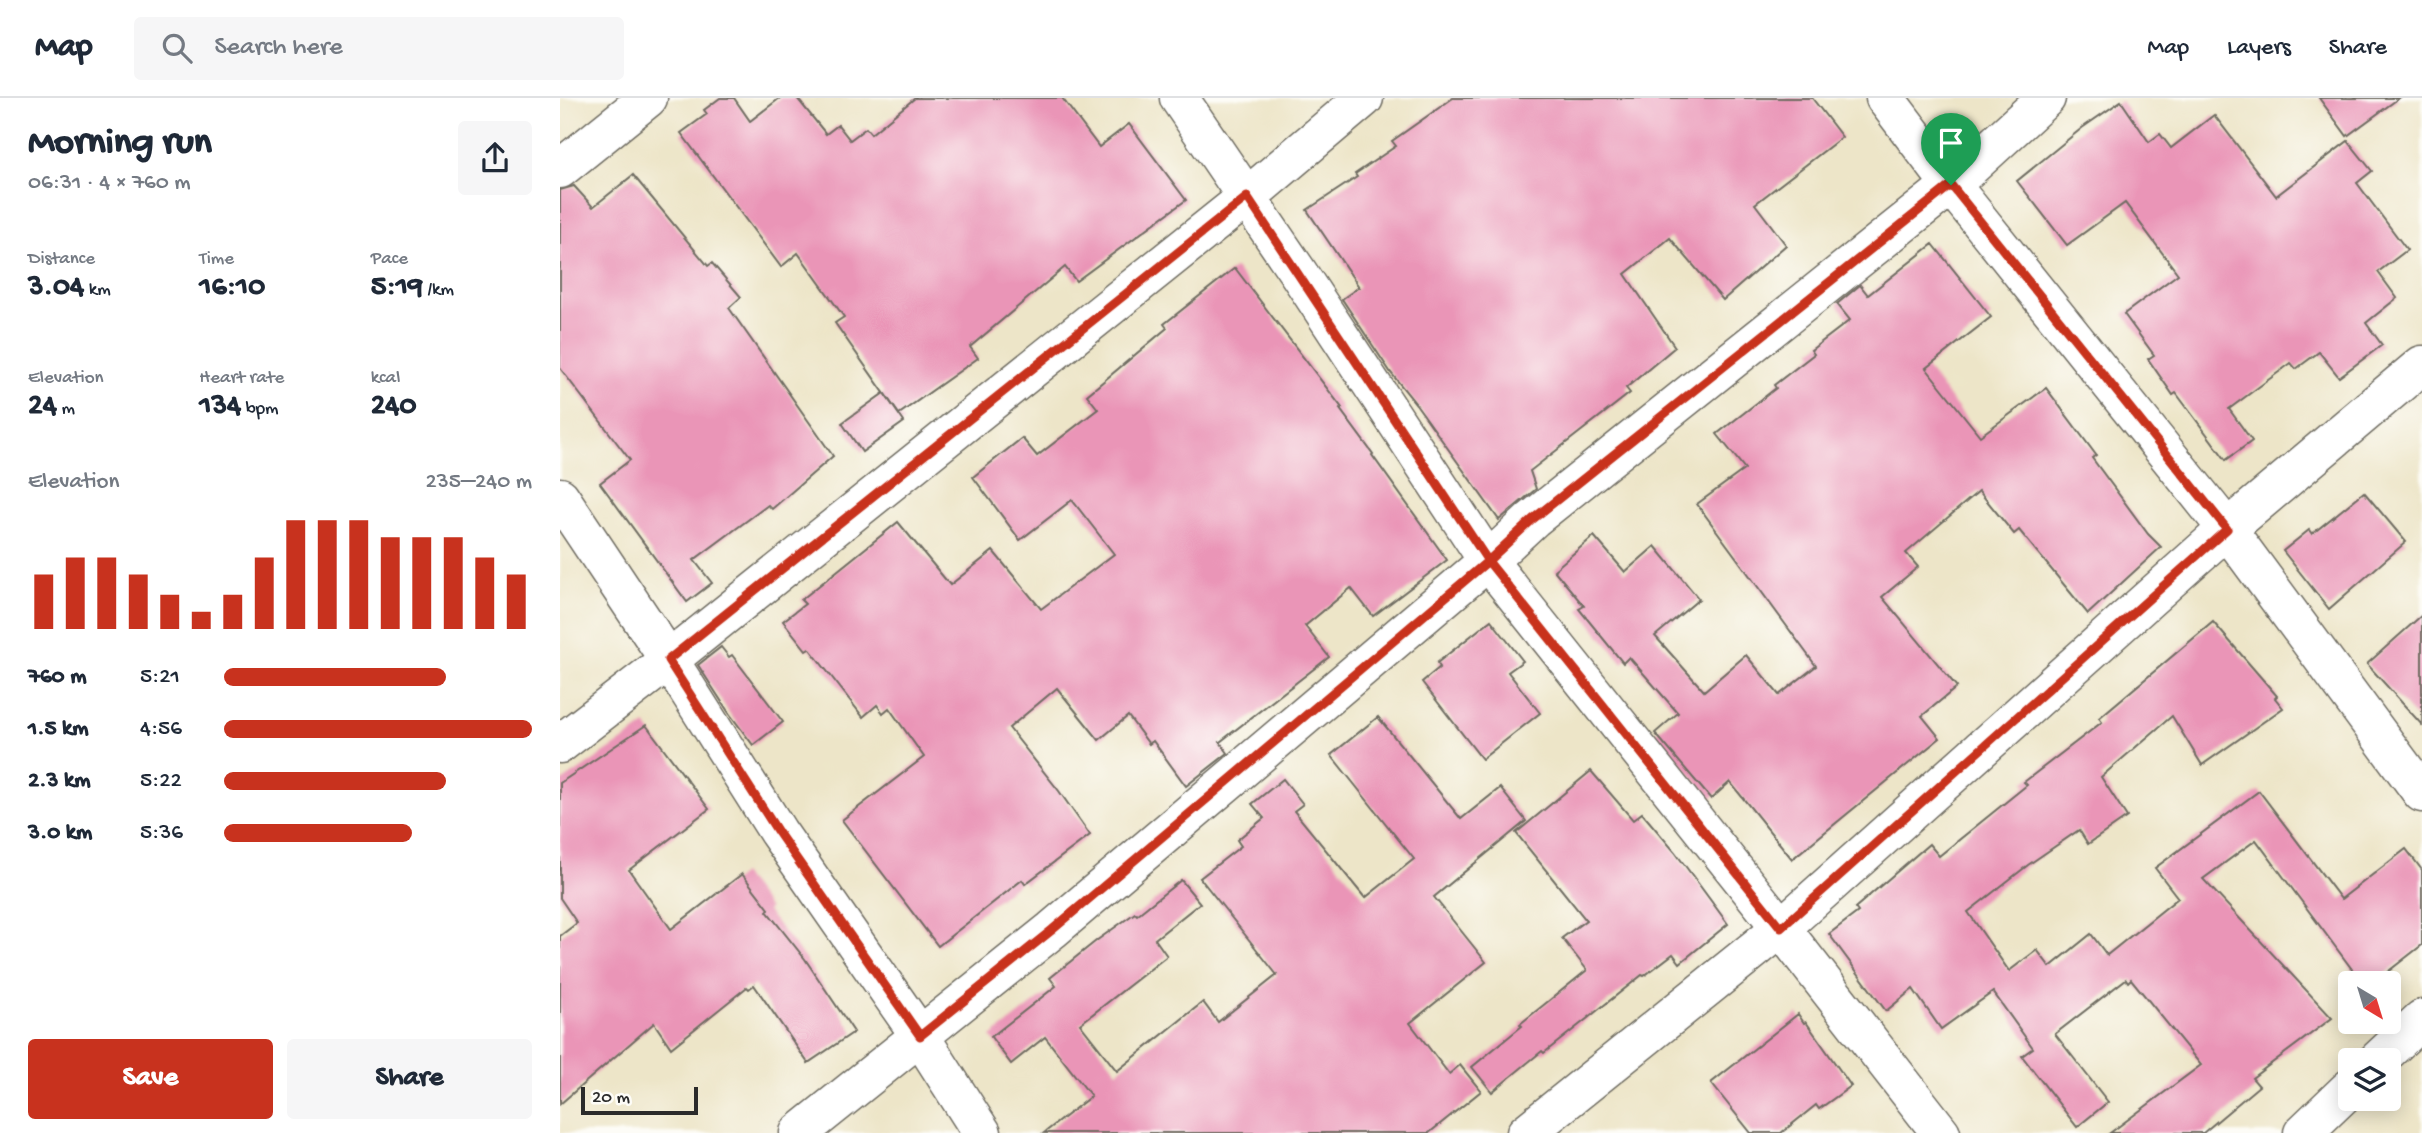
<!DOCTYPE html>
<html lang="en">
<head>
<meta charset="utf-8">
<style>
  :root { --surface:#fff; --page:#f6f6f7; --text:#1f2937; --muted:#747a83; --line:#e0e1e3; --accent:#c8321e }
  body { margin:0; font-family:"Gochi Hand",sans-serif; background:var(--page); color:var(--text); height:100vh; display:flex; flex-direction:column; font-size:26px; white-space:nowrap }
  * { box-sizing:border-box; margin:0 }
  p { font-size:23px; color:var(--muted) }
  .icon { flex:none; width:38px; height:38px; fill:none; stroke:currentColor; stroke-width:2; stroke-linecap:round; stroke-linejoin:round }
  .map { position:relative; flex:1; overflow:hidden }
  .details { display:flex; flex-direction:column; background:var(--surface); width:560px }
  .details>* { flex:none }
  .needle { width:46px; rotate:142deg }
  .buttons { position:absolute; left:1778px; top:873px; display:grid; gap:14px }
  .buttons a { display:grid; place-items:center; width:63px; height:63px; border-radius:7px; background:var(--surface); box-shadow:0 4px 18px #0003; font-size:35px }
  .scale { position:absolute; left:21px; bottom:18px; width:117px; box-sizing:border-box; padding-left:7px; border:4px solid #2b2b2b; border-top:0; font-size:19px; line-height:24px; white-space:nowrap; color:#2b2b2b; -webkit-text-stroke:5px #fdfcf7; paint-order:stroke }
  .pin { position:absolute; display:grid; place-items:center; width:60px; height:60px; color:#fff; margin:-72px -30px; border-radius:50% 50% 50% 0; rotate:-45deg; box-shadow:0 0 7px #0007 }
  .pin .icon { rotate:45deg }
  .round { display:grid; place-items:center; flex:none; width:74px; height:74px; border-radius:7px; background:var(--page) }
  .overview { display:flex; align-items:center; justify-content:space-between; height:119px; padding:0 28px }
  h1 { font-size:38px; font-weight:800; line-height:52px }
  .stats { display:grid; grid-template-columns:repeat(3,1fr); gap:10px; height:119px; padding:7px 28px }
  .stats div { display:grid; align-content:center }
  .stats b { font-size:30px; font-weight:800 }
  .stats small { font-size:19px; font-weight:400 }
  .stats p { font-size:19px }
  .chart { height:196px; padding:14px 28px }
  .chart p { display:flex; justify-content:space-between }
  .chart svg { width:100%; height:126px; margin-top:7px; stroke:var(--accent); stroke-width:6 }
  .button { display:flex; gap:14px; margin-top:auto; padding:14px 28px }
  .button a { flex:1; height:80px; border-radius:7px; background:var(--accent); color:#fff; font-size:28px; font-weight:800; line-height:80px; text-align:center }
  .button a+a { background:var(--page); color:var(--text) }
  ul { padding:0 28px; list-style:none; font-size:23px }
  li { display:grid; grid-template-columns:112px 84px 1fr; align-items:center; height:52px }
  li i { height:18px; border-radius:9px; background:var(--accent) }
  header { display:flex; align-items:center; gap:42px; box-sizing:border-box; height:98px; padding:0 35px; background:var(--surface); border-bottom:2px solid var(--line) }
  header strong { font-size:33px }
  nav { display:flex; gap:38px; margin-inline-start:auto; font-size:24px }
  .search { width:490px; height:63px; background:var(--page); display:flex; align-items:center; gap:18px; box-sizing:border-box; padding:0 24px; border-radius:7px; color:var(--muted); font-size:26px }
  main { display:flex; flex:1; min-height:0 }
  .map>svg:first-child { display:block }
  .building { fill:#ea95b7 }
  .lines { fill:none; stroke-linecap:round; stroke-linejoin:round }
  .minor-casing { stroke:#6f6c62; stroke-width:41 }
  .minor { stroke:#fff; stroke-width:38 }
  .route-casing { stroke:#fff; stroke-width:14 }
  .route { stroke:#c8321e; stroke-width:9 }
</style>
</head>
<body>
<header>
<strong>Map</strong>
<div class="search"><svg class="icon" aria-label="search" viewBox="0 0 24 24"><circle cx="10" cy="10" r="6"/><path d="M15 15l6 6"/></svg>Search here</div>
<nav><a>Map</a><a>Layers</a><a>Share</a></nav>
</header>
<main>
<section class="details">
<div class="overview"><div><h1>Morning run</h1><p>06:31 · 4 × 760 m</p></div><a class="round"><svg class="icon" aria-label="share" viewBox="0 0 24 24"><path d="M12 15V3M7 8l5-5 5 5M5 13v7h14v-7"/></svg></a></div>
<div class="stats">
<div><p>Distance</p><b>3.04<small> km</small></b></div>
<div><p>Time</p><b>16:10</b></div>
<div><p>Pace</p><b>5:19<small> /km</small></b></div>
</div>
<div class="stats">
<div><p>Elevation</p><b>24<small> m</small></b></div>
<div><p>Heart rate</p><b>134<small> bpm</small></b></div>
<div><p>kcal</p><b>240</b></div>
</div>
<div class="chart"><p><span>Elevation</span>235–240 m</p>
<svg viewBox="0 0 160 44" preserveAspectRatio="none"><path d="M5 44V25M15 44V19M25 44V19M35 44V25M45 44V32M55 44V38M65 44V32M75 44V19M85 44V6M95 44V6M105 44V6M115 44V12M125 44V12M135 44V12M145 44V19M155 44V25"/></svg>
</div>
<ul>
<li><b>760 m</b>5:21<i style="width:72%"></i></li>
<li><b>1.5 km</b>4:56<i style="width:100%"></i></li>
<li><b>2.3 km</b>5:22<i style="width:72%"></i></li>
<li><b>3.0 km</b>5:36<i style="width:61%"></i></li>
</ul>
<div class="button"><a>Save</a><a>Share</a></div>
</section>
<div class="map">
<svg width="1862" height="1035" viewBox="0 0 1862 1035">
  <rect width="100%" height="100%" fill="#fdfcf7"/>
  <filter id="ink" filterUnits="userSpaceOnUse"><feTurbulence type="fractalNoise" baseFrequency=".0143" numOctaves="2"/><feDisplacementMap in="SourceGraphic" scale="14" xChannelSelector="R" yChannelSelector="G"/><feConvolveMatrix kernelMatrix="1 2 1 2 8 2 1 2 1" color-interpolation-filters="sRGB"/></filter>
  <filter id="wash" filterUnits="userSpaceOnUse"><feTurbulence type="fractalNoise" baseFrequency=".00686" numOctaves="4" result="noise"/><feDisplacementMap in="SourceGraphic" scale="28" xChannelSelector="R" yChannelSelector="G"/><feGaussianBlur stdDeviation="1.57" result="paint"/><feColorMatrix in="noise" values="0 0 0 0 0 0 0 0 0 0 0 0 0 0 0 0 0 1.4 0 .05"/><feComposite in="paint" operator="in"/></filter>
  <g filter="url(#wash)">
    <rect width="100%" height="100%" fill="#ede5c8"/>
    <g id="blocks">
      <!-- building -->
      <g class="building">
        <path d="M 160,0 L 174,0 L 190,23 L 220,0 L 237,0 L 266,36 L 278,27 L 290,42 L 306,30 L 311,36 L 355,0 L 502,0 L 539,49 L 569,26 L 626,102 L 516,183 L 505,169 L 410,249 L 418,260 L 339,316 L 275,225 L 284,219 L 238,155 L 221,169 L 121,35 L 147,16 L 144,12 Z"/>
        <path d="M 893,0 L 1252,0 L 1282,39 L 1195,106 L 1226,147 L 1163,202 L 1110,140 L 1065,176 L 1115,249 L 1066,290 L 1070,295 L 970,373 L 976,391 L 939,422 L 856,306 L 831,275 L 782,201 L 799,189 L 747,112 L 797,79 L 795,76 L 836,48 L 832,43 Z"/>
        <path d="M 1759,0 L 1839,0 L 1787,38 Z"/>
        <path d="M 1561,3 L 1589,44 L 1600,36 L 1611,50 L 1654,17 L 1716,98 L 1788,43 L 1812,73 L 1797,85 L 1847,152 L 1818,174 L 1837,200 L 1806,225 L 1822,247 L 1779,279 L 1759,254 L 1736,271 L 1731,265 L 1669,311 L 1692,343 L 1666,362 L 1616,295 L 1613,297 L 1588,261 L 1594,257 L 1564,216 L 1618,176 L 1565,105 L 1507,147 L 1457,83 L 1522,30 Z"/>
        <path d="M 73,77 L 148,168 L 152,165 L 181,199 L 169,210 L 273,358 L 212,411 L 208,407 L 134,462 L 152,485 L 127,504 L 40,385 L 70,362 L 0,270 L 0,92 L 14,88 L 33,109 Z"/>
        <path d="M 1373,146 L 1431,219 L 1366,270 L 1420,338 L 1486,290 L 1536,357 L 1532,360 L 1588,436 L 1601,449 L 1528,516 L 1459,432 L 1454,436 L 1419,393 L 1346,455 L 1358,469 L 1322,499 L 1397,589 L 1362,618 L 1380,640 L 1232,761 L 1170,684 L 1151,701 L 1095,635 L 1118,615 L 1069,559 L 1063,565 L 1019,511 L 1024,508 L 994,472 L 1034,438 L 1065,474 L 1095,448 L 1139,501 L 1095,538 L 1144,593 L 1186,557 L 1219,597 L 1256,568 L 1137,406 L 1185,371 L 1157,336 L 1216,290 L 1214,287 L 1254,256 L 1251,252 L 1290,222 L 1277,206 L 1300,187 L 1308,197 Z"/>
        <path d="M 675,170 L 782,310 L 780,311 L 813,356 L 812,357 L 887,462 L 813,518 L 791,490 L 745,528 L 769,559 L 660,644 L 668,655 L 626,688 L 593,643 L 589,646 L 568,618 L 539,642 L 497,590 L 449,630 L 499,693 L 530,737 L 465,786 L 462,782 L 378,848 L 282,722 L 364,659 L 329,610 L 323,615 L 317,607 L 303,619 L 249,550 L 246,552 L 223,523 L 245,506 L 241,502 L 338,424 L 390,487 L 433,453 L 481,511 L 554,456 L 512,402 L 460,442 L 413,379 L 462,340 L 477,358 L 538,311 L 527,297 L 607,230 L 604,226 Z"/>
        <path d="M 324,295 L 344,324 L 302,354 L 282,325 Z"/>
        <path d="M 1804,394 L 1846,444 L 1769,511 L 1723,453 L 1749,432 L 1752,436 Z"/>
        <path d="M 1862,517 L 1862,627 L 1807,566 Z"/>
        <path d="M 931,522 L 963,563 L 948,574 L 980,615 L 922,661 L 862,584 L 880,569 L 877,565 Z"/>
        <path d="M 1653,524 L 1717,598 L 1715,600 L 1723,610 L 1642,667 L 1612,618 L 1541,679 L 1567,719 L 1528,746 L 1519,732 L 1468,767 L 1408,814 L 1449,873 L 1477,852 L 1490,869 L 1531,836 L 1547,857 L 1618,800 L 1595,770 L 1699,693 L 1781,801 L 1846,751 L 1862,772 L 1862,847 L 1812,886 L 1803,886 L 1696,742 L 1643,781 L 1772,920 L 1692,980 L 1699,988 L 1643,1035 L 1550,1035 L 1641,967 L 1571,881 L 1568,884 L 1566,881 L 1495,936 L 1548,1004 L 1517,1029 L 1462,958 L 1473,950 L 1433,894 L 1381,931 L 1353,891 L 1326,913 L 1269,836 L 1298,814 L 1295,810 L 1369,746 L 1379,758 L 1467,687 L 1464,684 L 1542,624 L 1539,620 Z"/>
        <path d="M 161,549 L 169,559 L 172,557 L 223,624 L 193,647 L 169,615 L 138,567 Z"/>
        <path d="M 818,619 L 901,721 L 940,690 L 966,723 L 874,799 L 926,864 L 850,925 L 889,976 L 900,967 L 921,993 L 869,1035 L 484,1035 L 531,998 L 485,939 L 451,966 L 431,939 L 496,888 L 490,880 L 536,843 L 575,815 L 577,817 L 621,782 L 640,805 L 595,841 L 607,858 L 520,926 L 557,973 L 643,904 L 658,924 L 717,877 L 640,780 L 681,748 L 677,742 L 704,720 L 692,706 L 723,681 L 743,706 L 734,713 L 805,800 L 854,761 L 771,657 Z"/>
        <path d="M 86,627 L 149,711 L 69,772 L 111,831 L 182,776 L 209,811 L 207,813 L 245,861 L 294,934 L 248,965 L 194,887 L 189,891 L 187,889 L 111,950 L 94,925 L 0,1006 L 0,838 L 17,825 L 0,800 L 0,685 Z"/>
        <path d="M 1031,673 L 1073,722 L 1082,715 L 1115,754 L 1168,826 L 1120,865 L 1113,856 L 1084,878 L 1082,877 L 984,955 L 982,953 L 932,994 L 912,969 L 962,928 L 960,926 L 1027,872 L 1002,840 L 1026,822 L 956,735 Z"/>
        <path d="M 1238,916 L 1244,925 L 1246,924 L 1291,988 L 1259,1011 L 1256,1007 L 1221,1035 L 1191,1035 L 1151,985 Z"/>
      </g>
    </g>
  </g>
  <g filter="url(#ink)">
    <use href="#blocks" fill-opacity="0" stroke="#6f6c62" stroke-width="2"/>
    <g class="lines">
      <!-- minor casing -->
      <g class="minor-casing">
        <g id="minor">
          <path d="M 619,0 L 737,173 L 928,463 L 1221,830 L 1381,1035"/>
          <path d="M 1325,0 L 1391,87 L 1667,431 L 1862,695"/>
          <path d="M 0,71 L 88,0"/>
          <path d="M 0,399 L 109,562 L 218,734 L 360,938 L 422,1035"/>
          <path d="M 0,646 L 109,562 L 687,99 L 804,0"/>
          <path d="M 1818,962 L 1862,921"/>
          <path d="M 239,1035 L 492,832 L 928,463 L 973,421 L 1391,87 L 1486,0"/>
          <path d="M 966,1035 L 1221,830 L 1667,431 L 1862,267"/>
          <path d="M 1743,1035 L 1790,990"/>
        </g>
      </g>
      <!-- minor -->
      <use href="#minor" class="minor"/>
    </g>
  </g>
  <g class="lines" filter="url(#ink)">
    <!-- route casing -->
    <g class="route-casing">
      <path id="route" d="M 1391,87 L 973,421 L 928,463 L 687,99 L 108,562 L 218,734 L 360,938 L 492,832 L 928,463 L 1221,830 L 1667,431 L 1391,87"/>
    </g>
    <!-- route -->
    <use href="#route" class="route"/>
  </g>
</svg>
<div class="buttons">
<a><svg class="needle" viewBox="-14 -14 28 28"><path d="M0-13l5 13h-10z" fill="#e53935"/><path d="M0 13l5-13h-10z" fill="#747a83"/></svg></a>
<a><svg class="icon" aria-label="layers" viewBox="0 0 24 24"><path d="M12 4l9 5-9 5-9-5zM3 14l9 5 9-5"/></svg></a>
</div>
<div class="scale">20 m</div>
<div class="pin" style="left:1391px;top:87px;background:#1e9e55"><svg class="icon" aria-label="arrive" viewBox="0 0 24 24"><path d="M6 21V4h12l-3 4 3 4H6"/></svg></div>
</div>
</main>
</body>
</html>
